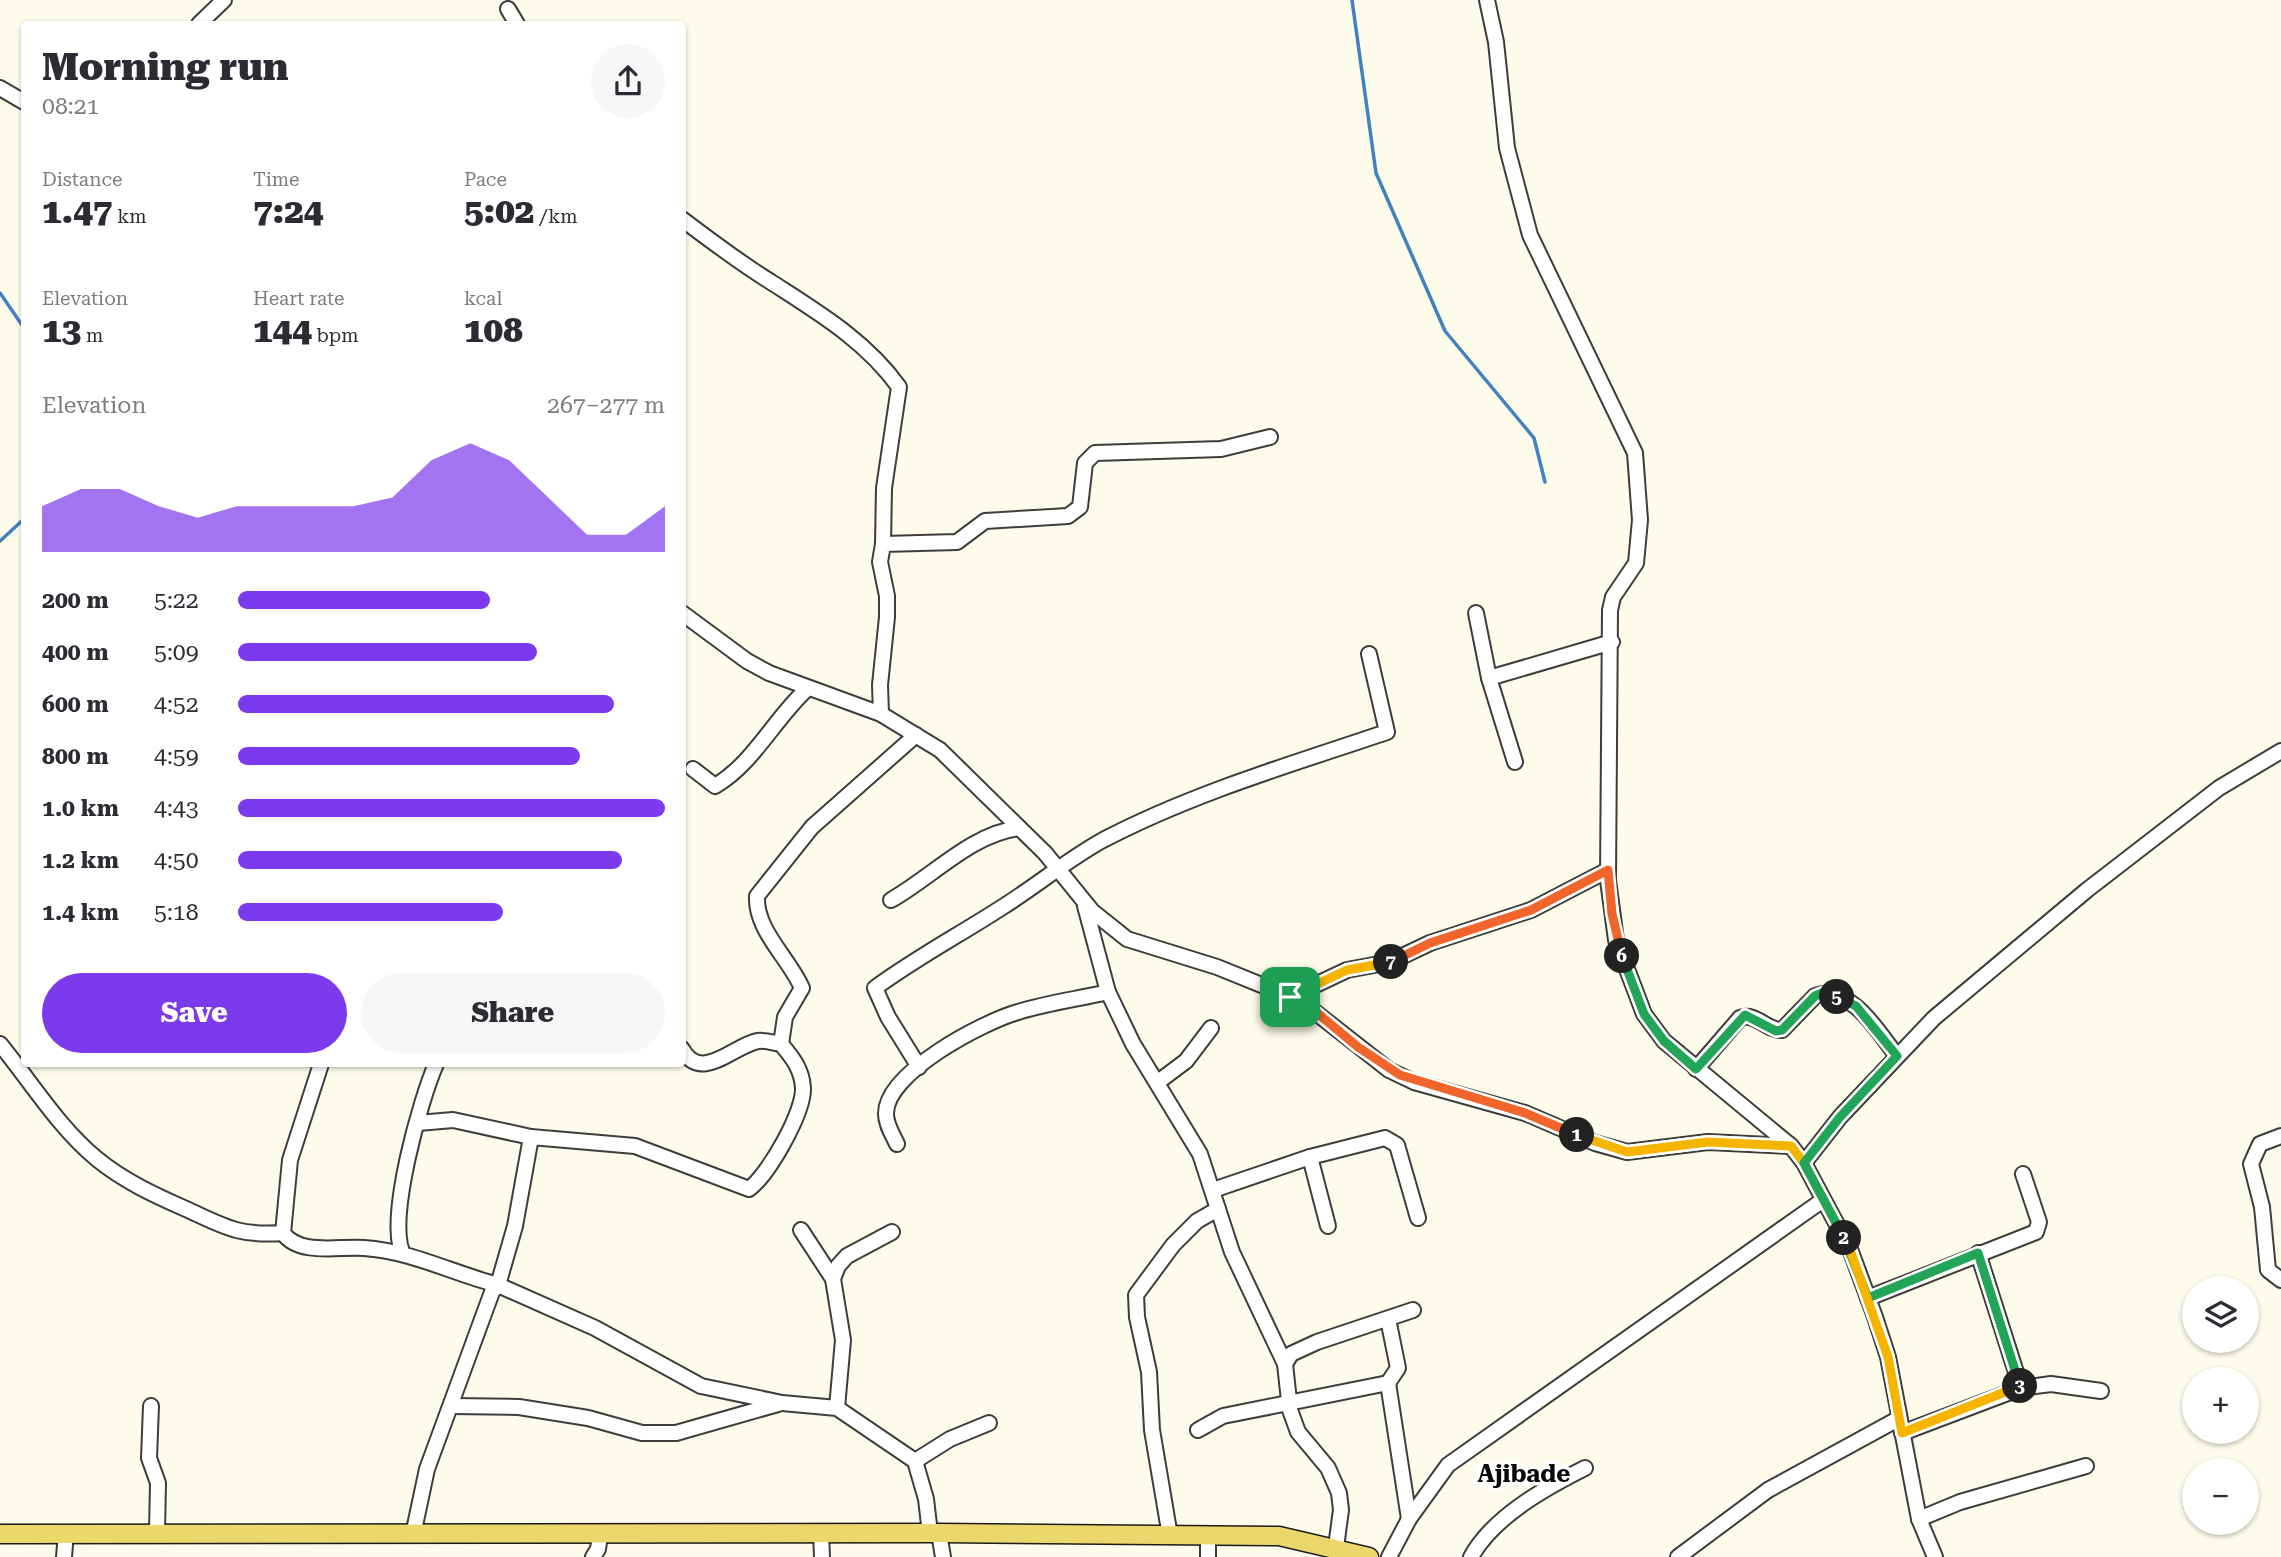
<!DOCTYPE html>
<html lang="en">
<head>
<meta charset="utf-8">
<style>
  :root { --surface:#fff; --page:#f7f7f7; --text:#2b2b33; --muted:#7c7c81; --accent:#7c3aed }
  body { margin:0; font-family:"Roboto Serif",serif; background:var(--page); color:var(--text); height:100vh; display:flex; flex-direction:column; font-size:26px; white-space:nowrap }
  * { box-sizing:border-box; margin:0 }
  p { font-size:23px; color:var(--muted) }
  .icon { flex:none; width:38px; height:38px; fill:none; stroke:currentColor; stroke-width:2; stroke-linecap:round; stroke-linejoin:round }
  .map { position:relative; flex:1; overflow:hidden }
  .sheet { position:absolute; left:21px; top:21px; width:665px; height:1046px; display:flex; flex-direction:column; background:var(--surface); border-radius:7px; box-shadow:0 2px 5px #0004 }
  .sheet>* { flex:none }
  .tools { position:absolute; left:2182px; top:1276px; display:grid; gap:14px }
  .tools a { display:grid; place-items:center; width:77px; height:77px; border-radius:50%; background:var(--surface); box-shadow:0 2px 5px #0004; font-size:35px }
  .pin { position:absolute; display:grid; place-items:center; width:60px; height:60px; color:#fff; margin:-30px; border-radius:14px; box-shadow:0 4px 10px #0006 }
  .km { position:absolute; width:35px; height:35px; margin:-18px; border-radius:50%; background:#222; color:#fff; font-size:19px; line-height:35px; text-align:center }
  .round { display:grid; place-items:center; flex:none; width:74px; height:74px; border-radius:37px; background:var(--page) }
  .summary { display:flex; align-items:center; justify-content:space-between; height:119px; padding:0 21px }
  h1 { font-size:38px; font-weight:800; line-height:52px }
  .metrics { display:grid; grid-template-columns:repeat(3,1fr); gap:10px; height:119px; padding:7px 21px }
  .metrics div { display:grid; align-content:center }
  .metrics b { font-size:35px; font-weight:800 }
  .metrics small { font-size:19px; font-weight:400 }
  .metrics p { font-size:19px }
  .chart { height:196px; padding:14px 21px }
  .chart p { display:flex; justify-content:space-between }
  .chart svg { width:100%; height:126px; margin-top:7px; fill:var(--accent); opacity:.7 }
  .button { display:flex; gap:14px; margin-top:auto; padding:14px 21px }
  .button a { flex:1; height:80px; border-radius:42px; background:var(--accent); color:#fff; font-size:28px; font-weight:800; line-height:80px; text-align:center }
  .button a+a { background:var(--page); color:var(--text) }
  ul { padding:0 21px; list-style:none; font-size:23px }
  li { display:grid; grid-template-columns:112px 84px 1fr; align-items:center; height:52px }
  li i { height:18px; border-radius:9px; background:var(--accent) }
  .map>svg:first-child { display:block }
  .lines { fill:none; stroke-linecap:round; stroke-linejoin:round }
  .stream { stroke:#4281bf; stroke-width:3.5 }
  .minor-casing { stroke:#3d3d3d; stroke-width:18 }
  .major-casing { stroke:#1b1b1b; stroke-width:21 }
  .minor { stroke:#fff; stroke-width:14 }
  .major { stroke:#ebd76c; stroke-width:18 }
  .split-1-casing { stroke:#fff; stroke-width:14 }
  .split-2-casing { stroke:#fff; stroke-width:14 }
  .split-3-casing { stroke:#fff; stroke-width:14 }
  .split-4-casing { stroke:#fff; stroke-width:14 }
  .split-5-casing { stroke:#fff; stroke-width:14 }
  .split-6-casing { stroke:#fff; stroke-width:14 }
  .split-7-casing { stroke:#fff; stroke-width:14 }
  .split-8-casing { stroke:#fff; stroke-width:14 }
  .split-1 { stroke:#f0652b; stroke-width:9 }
  .split-2 { stroke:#f5b400; stroke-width:9 }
  .split-3 { stroke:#22a559; stroke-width:9 }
  .split-4 { stroke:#f5b400; stroke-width:9 }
  .split-5 { stroke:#22a559; stroke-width:9 }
  .split-6 { stroke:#22a559; stroke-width:9 }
  .split-7 { stroke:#f0652b; stroke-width:9 }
  .split-8 { stroke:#f5b400; stroke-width:9 }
  .labels { text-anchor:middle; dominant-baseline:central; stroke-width:7; stroke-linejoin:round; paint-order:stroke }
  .quarter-label { font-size:24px; font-weight:bold; fill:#0a0a0a; stroke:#fff }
</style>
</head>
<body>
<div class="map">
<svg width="2281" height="1557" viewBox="0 0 2281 1557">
  <rect width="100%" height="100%" fill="#fdfbe9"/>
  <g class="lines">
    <!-- stream -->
    <g class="stream">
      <path d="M 1352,0 L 1376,173 L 1445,331 L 1534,438 L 1545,482"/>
      <path d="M 0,293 L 24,328"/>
      <path d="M 0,541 L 24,519"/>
    </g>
    <!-- minor casing -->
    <g class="minor-casing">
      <g id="minor">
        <path d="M 1487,0 L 1496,42 L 1507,148 L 1530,235 L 1635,453 L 1640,520 L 1636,563 L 1613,597 L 1610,610 L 1608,880 L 1616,940 L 1644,1014 L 1664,1041 L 1791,1146 L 1804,1163 L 1850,1249 L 1875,1317 L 1888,1357 L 1919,1519 L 1935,1557"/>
        <path d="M 508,9 L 517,24"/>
        <path d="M 199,24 L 224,0"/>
        <path d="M 0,88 L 24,102"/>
        <path d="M 682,219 C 711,241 740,263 771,282 C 819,313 866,341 899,387 L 884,488 L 883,544"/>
        <path d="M 682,613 L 747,661 L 769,673 L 881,714 L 940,750 L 1045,853 L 1092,911 L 1127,939 L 1217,967 L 1301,1001 L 1389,1070 L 1414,1082 L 1525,1113 L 1595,1143 L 1627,1152 L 1708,1142 L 1791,1146"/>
        <path d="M 1476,613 L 1489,678"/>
        <path d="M 881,714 L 880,685 L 887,617 L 887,596 L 880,562 L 883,544 L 957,542 L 985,521 L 1068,516 L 1080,507 L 1085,463 L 1095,453 L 1221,449 L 1270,437"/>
        <path d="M 1515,762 L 1489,678 L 1612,642"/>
        <path d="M 693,769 L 715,786 C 754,763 774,719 807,689"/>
        <path d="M 891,900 C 932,877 971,834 1019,828"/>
        <path d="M 1085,906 L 1108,992 L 1133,1044 L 1200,1154 L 1232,1252 L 1285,1364"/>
        <path d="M 1290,997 L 1347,970 L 1390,962 L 1430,943 L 1531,910 L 1608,870"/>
        <path d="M 0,1044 C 31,1082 59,1128 97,1159 C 124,1181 154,1195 186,1209 C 225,1227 238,1236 283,1233"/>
        <path d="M 781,1044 L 785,1017 L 802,988 C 789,958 755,930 757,896 L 812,827 L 916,735"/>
        <path d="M 682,1049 C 701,1084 734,1045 758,1041 C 765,1040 774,1043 781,1044 C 792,1057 802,1069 803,1088 C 804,1112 769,1174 749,1189 L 635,1146 L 531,1137 L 515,1226 L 498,1285 L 595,1328 L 701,1386 L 782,1403 L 837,1408 L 915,1461 L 926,1499 L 930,1533"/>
        <path d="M 321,1064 L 290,1160 L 283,1233 C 299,1256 339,1246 364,1248 C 411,1251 452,1273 498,1285 L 492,1292 L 427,1469 L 413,1535"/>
        <path d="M 919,1067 L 888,1017 L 875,988 C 916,958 959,935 1001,908 C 1036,886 1067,860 1103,840 C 1193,793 1292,764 1387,732 L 1369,654"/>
        <path d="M 1696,1069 L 1740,1018 C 1756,1012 1767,1031 1782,1030 L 1815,996 C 1851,984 1878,1032 1897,1056"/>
        <path d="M 1158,1082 L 1186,1061 L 1211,1028"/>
        <path d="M 418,1123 L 453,1120 L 531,1137"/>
        <path d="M 2281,1136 L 2260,1144 L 2251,1164 L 2262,1207 L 2268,1270 L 2281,1280"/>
        <path d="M 897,1144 C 893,1135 886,1125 886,1114 C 885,1073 983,1022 1018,1012 C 1047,1003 1078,999 1108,992"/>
        <path d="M 1310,1157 L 1328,1226"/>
        <path d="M 1804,1163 L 1840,1117 L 1934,1018 L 2087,890 L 2219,788 L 2281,751"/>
        <path d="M 1213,1190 L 1310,1157 L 1385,1138 L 1397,1145 L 1418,1218"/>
        <path d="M 801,1230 L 833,1279"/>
        <path d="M 402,1252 C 388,1215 420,1101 436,1064"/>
        <path d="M 1868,1298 L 2036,1232 L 2039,1222 L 2023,1174"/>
        <path d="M 1388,1383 L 1398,1368 L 1388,1319"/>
        <path d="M 2021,1388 L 2051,1384 L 2101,1391"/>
        <path d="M 151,1406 L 149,1458 L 158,1483 L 157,1533"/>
        <path d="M 451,1406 L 519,1407 L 588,1418 L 642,1433 L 676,1433 L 778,1404"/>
        <path d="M 837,1408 L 843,1340 L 833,1279 L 838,1266 L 847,1256 L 892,1232"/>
        <path d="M 1198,1430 L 1223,1416 L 1388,1383 L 1409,1519"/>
        <path d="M 1902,1433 L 2021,1388 L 1978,1253"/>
        <path d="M 915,1461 L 950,1439 L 989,1423"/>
        <path d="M 1919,1519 L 1960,1502 L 2086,1466"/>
        <path d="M 821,1533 L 822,1557"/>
        <path d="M 939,1533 L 943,1557"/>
        <path d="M 1170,1536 L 1152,1430 L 1149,1372 L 1137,1317 L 1136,1295 L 1173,1245 L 1197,1221 L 1218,1209"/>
        <path d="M 1336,1547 L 1341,1510 L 1339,1493 L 1328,1468 L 1298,1432 L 1290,1410 L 1285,1364 L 1291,1354 L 1317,1342 L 1413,1310"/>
        <path d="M 64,1557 L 66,1533"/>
        <path d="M 593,1557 L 598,1549 L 600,1535"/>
        <path d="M 1208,1557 L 1208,1537"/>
        <path d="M 1389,1557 L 1409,1519 L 1448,1465 L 1823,1200"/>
        <path d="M 1471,1557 C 1493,1517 1545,1488 1585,1468"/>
        <path d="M 1678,1557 L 1768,1490 L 1898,1419"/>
      </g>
    </g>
    <!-- major casing -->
    <g class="major-casing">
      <path id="major" d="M 0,1534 L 939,1533 L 1279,1536 L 1369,1557"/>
    </g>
    <!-- minor -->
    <use href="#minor" class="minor"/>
    <!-- major -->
    <use href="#major" class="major"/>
  </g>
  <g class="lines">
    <!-- split-1 casing -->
    <g class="split-1-casing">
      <path id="split-1" d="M 1290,997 L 1316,1012 L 1358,1047 L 1400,1075 L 1525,1113 L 1577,1135"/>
    </g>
    <!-- split-2 casing -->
    <g class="split-2-casing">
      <path id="split-2" d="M 1577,1135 L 1627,1152 L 1708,1142 L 1791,1146 L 1804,1163 L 1844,1238"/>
    </g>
    <!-- split-3 casing -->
    <g class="split-3-casing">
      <path id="split-3" d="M 1844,1238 L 1868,1298 L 1978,1253 L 2020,1386"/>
    </g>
    <!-- split-4 casing -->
    <g class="split-4-casing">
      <path id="split-4" d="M 1849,1247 L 1888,1357 L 1902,1433 L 2020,1386"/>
    </g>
    <!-- split-5 casing -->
    <g class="split-5-casing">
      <path id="split-5" d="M 1837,997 L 1856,1006 L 1897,1056 L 1840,1117 L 1804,1163 L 1849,1247"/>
    </g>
    <!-- split-6 casing -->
    <g class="split-6-casing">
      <path id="split-6" d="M 1622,956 L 1644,1014 L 1664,1041 L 1696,1069 L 1745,1015 L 1776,1031 L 1782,1030 L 1815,996 L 1822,993 L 1837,997"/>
    </g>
    <!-- split-7 casing -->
    <g class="split-7-casing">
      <path id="split-7" d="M 1391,962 L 1430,943 L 1531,910 L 1608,870 L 1612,914 L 1622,956"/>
    </g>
    <!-- split-8 casing -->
    <g class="split-8-casing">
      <path id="split-8" d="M 1290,997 L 1347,970 L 1391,962"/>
    </g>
    <!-- split-1 -->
    <use href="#split-1" class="split-1"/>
    <!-- split-2 -->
    <use href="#split-2" class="split-2"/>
    <!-- split-3 -->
    <use href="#split-3" class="split-3"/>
    <!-- split-4 -->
    <use href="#split-4" class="split-4"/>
    <!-- split-5 -->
    <use href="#split-5" class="split-5"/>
    <!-- split-6 -->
    <use href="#split-6" class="split-6"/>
    <!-- split-7 -->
    <use href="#split-7" class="split-7"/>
    <!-- split-8 -->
    <use href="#split-8" class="split-8"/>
  </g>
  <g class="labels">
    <!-- quarter labels -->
    <g class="quarter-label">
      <text x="1524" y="1474">Ajibade</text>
    </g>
  </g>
</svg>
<div class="tools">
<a><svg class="icon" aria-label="layers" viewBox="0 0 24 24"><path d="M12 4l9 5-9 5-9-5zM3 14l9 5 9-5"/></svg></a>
<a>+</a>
<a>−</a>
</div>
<div class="pin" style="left:1290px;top:997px;background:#1e9e55"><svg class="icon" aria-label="arrive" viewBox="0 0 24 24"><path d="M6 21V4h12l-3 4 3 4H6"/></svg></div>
<b class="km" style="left:1577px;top:1135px">1</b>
<b class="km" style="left:1844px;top:1238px">2</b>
<b class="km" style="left:2020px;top:1386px">3</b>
<b class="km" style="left:1837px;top:997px">5</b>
<b class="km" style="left:1622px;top:956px">6</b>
<b class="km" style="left:1391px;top:962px">7</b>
<section class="sheet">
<div class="summary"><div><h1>Morning run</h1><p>08:21</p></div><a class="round"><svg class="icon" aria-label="share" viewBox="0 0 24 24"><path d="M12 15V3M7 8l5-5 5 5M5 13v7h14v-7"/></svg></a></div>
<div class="metrics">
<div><p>Distance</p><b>1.47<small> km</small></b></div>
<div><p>Time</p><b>7:24</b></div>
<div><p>Pace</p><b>5:02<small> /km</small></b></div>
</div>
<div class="metrics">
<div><p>Elevation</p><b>13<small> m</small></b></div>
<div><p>Heart rate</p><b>144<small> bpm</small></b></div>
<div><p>kcal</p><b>108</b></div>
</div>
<div class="chart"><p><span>Elevation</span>267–277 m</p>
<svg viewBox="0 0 160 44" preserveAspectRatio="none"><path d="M0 44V28L10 22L20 22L30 28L40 32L50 28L60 28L70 28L80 28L90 25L100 12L110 6L120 12L130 25L140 38L150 38L160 28V44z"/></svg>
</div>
<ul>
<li><b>200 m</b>5:22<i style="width:59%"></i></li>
<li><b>400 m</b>5:09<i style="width:70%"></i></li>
<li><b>600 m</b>4:52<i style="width:88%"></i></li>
<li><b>800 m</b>4:59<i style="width:80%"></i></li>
<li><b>1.0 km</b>4:43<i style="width:100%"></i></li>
<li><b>1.2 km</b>4:50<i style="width:90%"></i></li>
<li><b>1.4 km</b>5:18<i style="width:62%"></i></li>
</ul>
<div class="button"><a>Save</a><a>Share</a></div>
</section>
</div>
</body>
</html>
